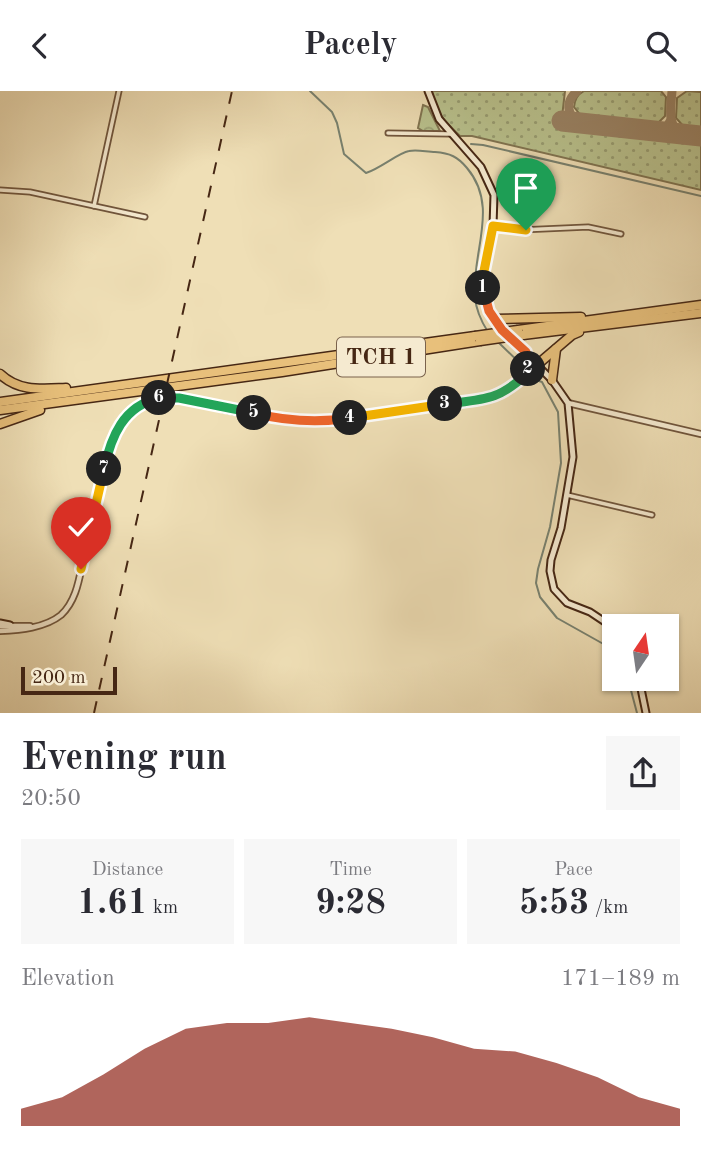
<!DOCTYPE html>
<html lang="en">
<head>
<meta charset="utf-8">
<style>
  :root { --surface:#fff; --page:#f7f7f7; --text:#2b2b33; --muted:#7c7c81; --accent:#8f2418 }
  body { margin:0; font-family:"Old Standard TT",serif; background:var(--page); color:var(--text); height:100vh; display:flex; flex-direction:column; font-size:26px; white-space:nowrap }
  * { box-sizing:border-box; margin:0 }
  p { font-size:23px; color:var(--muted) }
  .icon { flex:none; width:38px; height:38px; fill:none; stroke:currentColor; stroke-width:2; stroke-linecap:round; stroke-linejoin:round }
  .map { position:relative; height:622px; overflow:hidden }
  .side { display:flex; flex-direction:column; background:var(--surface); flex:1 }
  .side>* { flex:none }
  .needle { width:46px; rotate:13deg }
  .tools { position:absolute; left:602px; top:523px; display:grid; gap:14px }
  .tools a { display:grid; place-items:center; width:77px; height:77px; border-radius:0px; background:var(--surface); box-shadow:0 2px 5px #0004; font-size:35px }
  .scale { position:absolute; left:21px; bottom:18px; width:96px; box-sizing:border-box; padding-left:7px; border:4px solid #462714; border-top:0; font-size:19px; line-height:24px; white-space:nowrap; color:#462714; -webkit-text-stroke:5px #f5ead0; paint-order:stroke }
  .pin { position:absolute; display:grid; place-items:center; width:60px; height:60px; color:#fff; margin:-72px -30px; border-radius:50% 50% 50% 0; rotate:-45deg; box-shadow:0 0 7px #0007 }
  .pin .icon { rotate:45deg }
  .km { position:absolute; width:35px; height:35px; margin:-18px; border-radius:50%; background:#222; color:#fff; font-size:19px; line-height:35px; text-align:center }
  .round { display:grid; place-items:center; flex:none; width:74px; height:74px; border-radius:0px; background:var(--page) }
  .headline { display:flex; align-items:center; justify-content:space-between; height:119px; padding:0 21px }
  h1 { font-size:38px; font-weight:600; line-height:52px }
  .metrics { display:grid; grid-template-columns:repeat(3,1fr); gap:10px; height:119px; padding:7px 21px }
  .metrics div { display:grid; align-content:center; border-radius:0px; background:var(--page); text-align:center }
  .metrics b { font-size:35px; font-weight:600 }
  .metrics small { font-size:19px; font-weight:400 }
  .metrics p { font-size:19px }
  .chart { height:196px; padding:14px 21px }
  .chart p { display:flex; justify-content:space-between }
  .chart svg { width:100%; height:126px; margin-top:7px; fill:var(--accent); opacity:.7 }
  header { display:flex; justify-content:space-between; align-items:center; height:91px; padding:0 21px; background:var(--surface); font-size:32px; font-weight:600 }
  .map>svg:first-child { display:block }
  .grass { fill:url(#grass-dots); stroke:#807451; stroke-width:2 }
  .park { fill:url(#park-crowns); stroke:#807451; stroke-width:2 }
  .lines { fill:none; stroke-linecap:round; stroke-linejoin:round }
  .stream { stroke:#78816f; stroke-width:2 }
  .taxiway { stroke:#9a8365; stroke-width:9 }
  .runway { stroke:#9a8365; stroke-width:21 }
  .minor-casing { stroke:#70553c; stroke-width:7 }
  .tertiary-casing { stroke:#70553c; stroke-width:8 }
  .secondary-casing { stroke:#462714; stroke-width:9 }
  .motorway-casing { stroke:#462714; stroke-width:11 }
  .minor { stroke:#f5ead0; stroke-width:3.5 }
  .tertiary { stroke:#f5ead0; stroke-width:4.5 }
  .secondary { stroke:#f5ead0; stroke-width:5 }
  .motorway { stroke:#e8c07b; stroke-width:8 }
  .rail { stroke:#462714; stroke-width:2; stroke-dasharray:12 12; stroke-linecap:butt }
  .motorway-bridge-casing { stroke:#462714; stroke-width:11; stroke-linecap:butt }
  .motorway-bridge { stroke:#e8c07b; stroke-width:8 }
  .split-1-casing { stroke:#fff; stroke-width:14 }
  .split-2-casing { stroke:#fff; stroke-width:14 }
  .split-3-casing { stroke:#fff; stroke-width:14 }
  .split-4-casing { stroke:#fff; stroke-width:14 }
  .split-5-casing { stroke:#fff; stroke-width:14 }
  .split-6-casing { stroke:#fff; stroke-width:14 }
  .split-7-casing { stroke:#fff; stroke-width:14 }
  .split-8-casing { stroke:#fff; stroke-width:14 }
  .split-1 { stroke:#f5b400; stroke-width:9 }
  .split-2 { stroke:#f0652b; stroke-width:9 }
  .split-3 { stroke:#22a559; stroke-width:9 }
  .split-4 { stroke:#f5b400; stroke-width:9 }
  .split-5 { stroke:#f0652b; stroke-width:9 }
  .split-6 { stroke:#22a559; stroke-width:9 }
  .split-7 { stroke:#22a559; stroke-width:9 }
  .split-8 { stroke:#f5b400; stroke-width:9 }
  .labels { text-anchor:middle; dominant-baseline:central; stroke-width:5; stroke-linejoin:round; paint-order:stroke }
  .shield { fill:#f5ead0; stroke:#7a624c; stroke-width:2 }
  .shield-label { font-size:23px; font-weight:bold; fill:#462714 }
</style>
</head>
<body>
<header><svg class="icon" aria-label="back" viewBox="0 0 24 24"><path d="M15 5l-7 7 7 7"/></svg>Pacely<svg class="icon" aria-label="search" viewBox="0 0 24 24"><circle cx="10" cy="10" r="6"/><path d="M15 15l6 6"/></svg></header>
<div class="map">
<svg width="701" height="622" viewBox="0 0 701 622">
  <defs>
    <pattern id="grass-dots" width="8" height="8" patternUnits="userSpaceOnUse" patternTransform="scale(1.75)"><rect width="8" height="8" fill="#b9c28e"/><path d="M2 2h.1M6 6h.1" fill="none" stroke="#989e73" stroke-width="1.8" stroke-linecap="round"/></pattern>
    <pattern id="park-crowns" width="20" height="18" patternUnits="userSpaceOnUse" patternTransform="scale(1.75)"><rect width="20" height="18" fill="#b9c28e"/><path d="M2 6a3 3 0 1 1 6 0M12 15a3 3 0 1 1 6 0" fill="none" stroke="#989e73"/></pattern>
  </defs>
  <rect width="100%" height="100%" fill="#efdfb6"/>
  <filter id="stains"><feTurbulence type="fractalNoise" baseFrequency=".00286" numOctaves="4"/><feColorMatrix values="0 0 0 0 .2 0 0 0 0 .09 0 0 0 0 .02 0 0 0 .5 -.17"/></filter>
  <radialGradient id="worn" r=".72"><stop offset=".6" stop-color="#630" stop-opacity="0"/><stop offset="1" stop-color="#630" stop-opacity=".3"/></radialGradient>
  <!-- grass -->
  <g class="grass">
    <path d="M 432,0 L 565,0 L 561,35 L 701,50 L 701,99 L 472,45 L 460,45 C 446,32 434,20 432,0 Z"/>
    <path d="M 584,0 L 661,0 L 666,6 L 665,25 L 656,34 L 582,26 L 574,16 C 575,8 577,4 584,0 Z"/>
    <path d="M 687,0 L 701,1 L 701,38 L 685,37 L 676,27 L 677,7 Z"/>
  </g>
  <!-- park -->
  <path class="park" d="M 423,14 L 428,16 L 440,40 L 423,40 L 418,37 Z"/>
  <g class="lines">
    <!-- stream -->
    <g class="stream">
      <path d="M 310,0 L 332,21 L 337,32 L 344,63 L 366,82 C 381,77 398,62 409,60 C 417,58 427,61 435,61 C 450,62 458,66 467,77 C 500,116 471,162 475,206 C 476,219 481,230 488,241"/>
      <path d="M 471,53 L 483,54 L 701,105"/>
      <path d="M 497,250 L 524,276"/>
      <path d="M 536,289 L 542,291 L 558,321 L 561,372 L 550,436 L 538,478 L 536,492 L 540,506 L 557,527 L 607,555 L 614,562"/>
      <path d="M 628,588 L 637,622"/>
    </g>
    <!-- taxiway -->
    <g class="taxiway">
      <path d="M 577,0 C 565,11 566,25 581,32"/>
      <path d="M 672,0 C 671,16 666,34 682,43"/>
      <path d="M 659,40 L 666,37 L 671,29"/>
    </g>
    <!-- runway -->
    <path class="runway" d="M 562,30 L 701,45"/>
    <!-- minor casing -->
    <g class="minor-casing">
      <g id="minor">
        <path d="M 388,42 L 450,43"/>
        <path d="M 0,99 L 30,101 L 145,126"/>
        <path d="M 94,115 L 119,0"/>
        <path d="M 493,135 L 520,139 L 588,136 L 621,143"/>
        <path d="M 567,404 L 652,424"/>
      </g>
    </g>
    <!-- tertiary casing -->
    <g class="tertiary-casing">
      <g id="tertiary">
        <path d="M 568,312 L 701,343"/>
        <path d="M 222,318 L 241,322"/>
        <path d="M 274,327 C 346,335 421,317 492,307 L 510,299 L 538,273"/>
        <path d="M 0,535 L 30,535"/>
        <path d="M 0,540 C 20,539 45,537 61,524 C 76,510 79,489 83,470 C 88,448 93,425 98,403 C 107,365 114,313 160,307 C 189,303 247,320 276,328"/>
      </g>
    </g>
    <!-- secondary casing -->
    <g class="secondary-casing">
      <g id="secondary">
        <path d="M 428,0 L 439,28 L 481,76 L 494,104 L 493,135 L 483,187 L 484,204 L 489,220 L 502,239 L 552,289 L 568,312 L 573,366 L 561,437 L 551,469 L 550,480 L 554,498 L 567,512 L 590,521 L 614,537"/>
        <path d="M 0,532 L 10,534"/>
        <path d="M 639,588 L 646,622"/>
      </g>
    </g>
    <!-- motorway casing -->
    <g class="motorway-casing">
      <g id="motorway">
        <path d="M 494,228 L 581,226"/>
        <path d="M 518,239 L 701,214"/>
        <path d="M 523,244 L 701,222"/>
        <path d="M 538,273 L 572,244 L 579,241"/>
        <path d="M 0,283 C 19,301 41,298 66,297"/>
        <path d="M 552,289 L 556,258"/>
        <path d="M 0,311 L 475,245"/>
        <path d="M 0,319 L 282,281 L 480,250"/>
        <path d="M 0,333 L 40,319"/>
      </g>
    </g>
    <!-- minor -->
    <use href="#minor" class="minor"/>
    <!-- tertiary -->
    <use href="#tertiary" class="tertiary"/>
    <!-- secondary -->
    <use href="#secondary" class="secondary"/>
    <!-- motorway -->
    <use href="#motorway" class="motorway"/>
    <!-- rail -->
    <path class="rail" d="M 94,622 L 232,0"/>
    <!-- motorway-bridge casing -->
    <g class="motorway-bridge-casing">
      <g id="motorway-bridge">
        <path d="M 475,245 L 518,239"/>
        <path d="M 480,250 L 523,244"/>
      </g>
    </g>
    <!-- motorway-bridge -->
    <use href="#motorway-bridge" class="motorway-bridge"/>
  </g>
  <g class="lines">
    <!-- split-1 casing -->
    <g class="split-1-casing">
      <path id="split-1" d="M 483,197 L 484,180 L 493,135 L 526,139"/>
    </g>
    <!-- split-2 casing -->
    <g class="split-2-casing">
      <path id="split-2" d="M 483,197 L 489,220 L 502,239 L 526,261 L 528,278"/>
    </g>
    <!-- split-3 casing -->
    <g class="split-3-casing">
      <path id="split-3" d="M 445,313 C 485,308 498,310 529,281 L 528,278"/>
    </g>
    <!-- split-4 casing -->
    <g class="split-4-casing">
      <path id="split-4" d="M 350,327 L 445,313"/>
    </g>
    <!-- split-5 casing -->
    <g class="split-5-casing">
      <path id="split-5" d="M 254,322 C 286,330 317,332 350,327"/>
    </g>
    <!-- split-6 casing -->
    <g class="split-6-casing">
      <path id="split-6" d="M 159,307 L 179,307 L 254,322"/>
    </g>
    <!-- split-7 casing -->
    <g class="split-7-casing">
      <path id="split-7" d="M 104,378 C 111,346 123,315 159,307"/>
    </g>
    <!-- split-8 casing -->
    <g class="split-8-casing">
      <path id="split-8" d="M 81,478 L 104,378"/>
    </g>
    <!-- split-1 -->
    <use href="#split-1" class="split-1"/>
    <!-- split-2 -->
    <use href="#split-2" class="split-2"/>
    <!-- split-3 -->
    <use href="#split-3" class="split-3"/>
    <!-- split-4 -->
    <use href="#split-4" class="split-4"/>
    <!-- split-5 -->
    <use href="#split-5" class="split-5"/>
    <!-- split-6 -->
    <use href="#split-6" class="split-6"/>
    <!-- split-7 -->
    <use href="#split-7" class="split-7"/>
    <!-- split-8 -->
    <use href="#split-8" class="split-8"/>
  </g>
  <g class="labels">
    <!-- shield labels -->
    <rect class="shield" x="337" y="246.5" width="88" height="39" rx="5"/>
    <g class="shield-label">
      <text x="381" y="266">TCH 1</text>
    </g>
  </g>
  <rect width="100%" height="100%" filter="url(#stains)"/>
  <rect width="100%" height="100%" fill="url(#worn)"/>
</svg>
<div class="tools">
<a><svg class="needle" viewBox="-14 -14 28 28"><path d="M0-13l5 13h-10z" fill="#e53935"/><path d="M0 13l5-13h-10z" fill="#7c7c81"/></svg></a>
</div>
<div class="scale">200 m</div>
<div class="pin" style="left:526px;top:139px;background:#1e9e55"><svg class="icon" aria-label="arrive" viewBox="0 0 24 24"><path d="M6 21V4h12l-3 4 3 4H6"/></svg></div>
<div class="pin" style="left:81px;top:478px;background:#d93025"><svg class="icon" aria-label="check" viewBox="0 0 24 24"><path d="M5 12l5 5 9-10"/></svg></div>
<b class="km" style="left:483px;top:197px">1</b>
<b class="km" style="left:528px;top:278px">2</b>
<b class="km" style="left:445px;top:313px">3</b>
<b class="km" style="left:350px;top:327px">4</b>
<b class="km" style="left:254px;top:322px">5</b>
<b class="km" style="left:159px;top:307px">6</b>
<b class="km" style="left:104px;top:378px">7</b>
</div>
<section class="side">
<div class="headline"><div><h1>Evening run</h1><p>20:50</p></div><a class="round"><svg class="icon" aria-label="share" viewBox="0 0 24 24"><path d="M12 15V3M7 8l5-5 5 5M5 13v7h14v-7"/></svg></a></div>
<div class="metrics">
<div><p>Distance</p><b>1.61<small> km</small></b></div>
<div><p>Time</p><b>9:28</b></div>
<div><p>Pace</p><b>5:53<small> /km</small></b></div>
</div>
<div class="chart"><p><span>Elevation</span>171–189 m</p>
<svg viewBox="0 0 160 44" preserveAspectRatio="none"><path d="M0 44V38L10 34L20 26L30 17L40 10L50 8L60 8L70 6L80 8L90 10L100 13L110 17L120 18L130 22L140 27L150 34L160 38V44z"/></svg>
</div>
</section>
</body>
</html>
